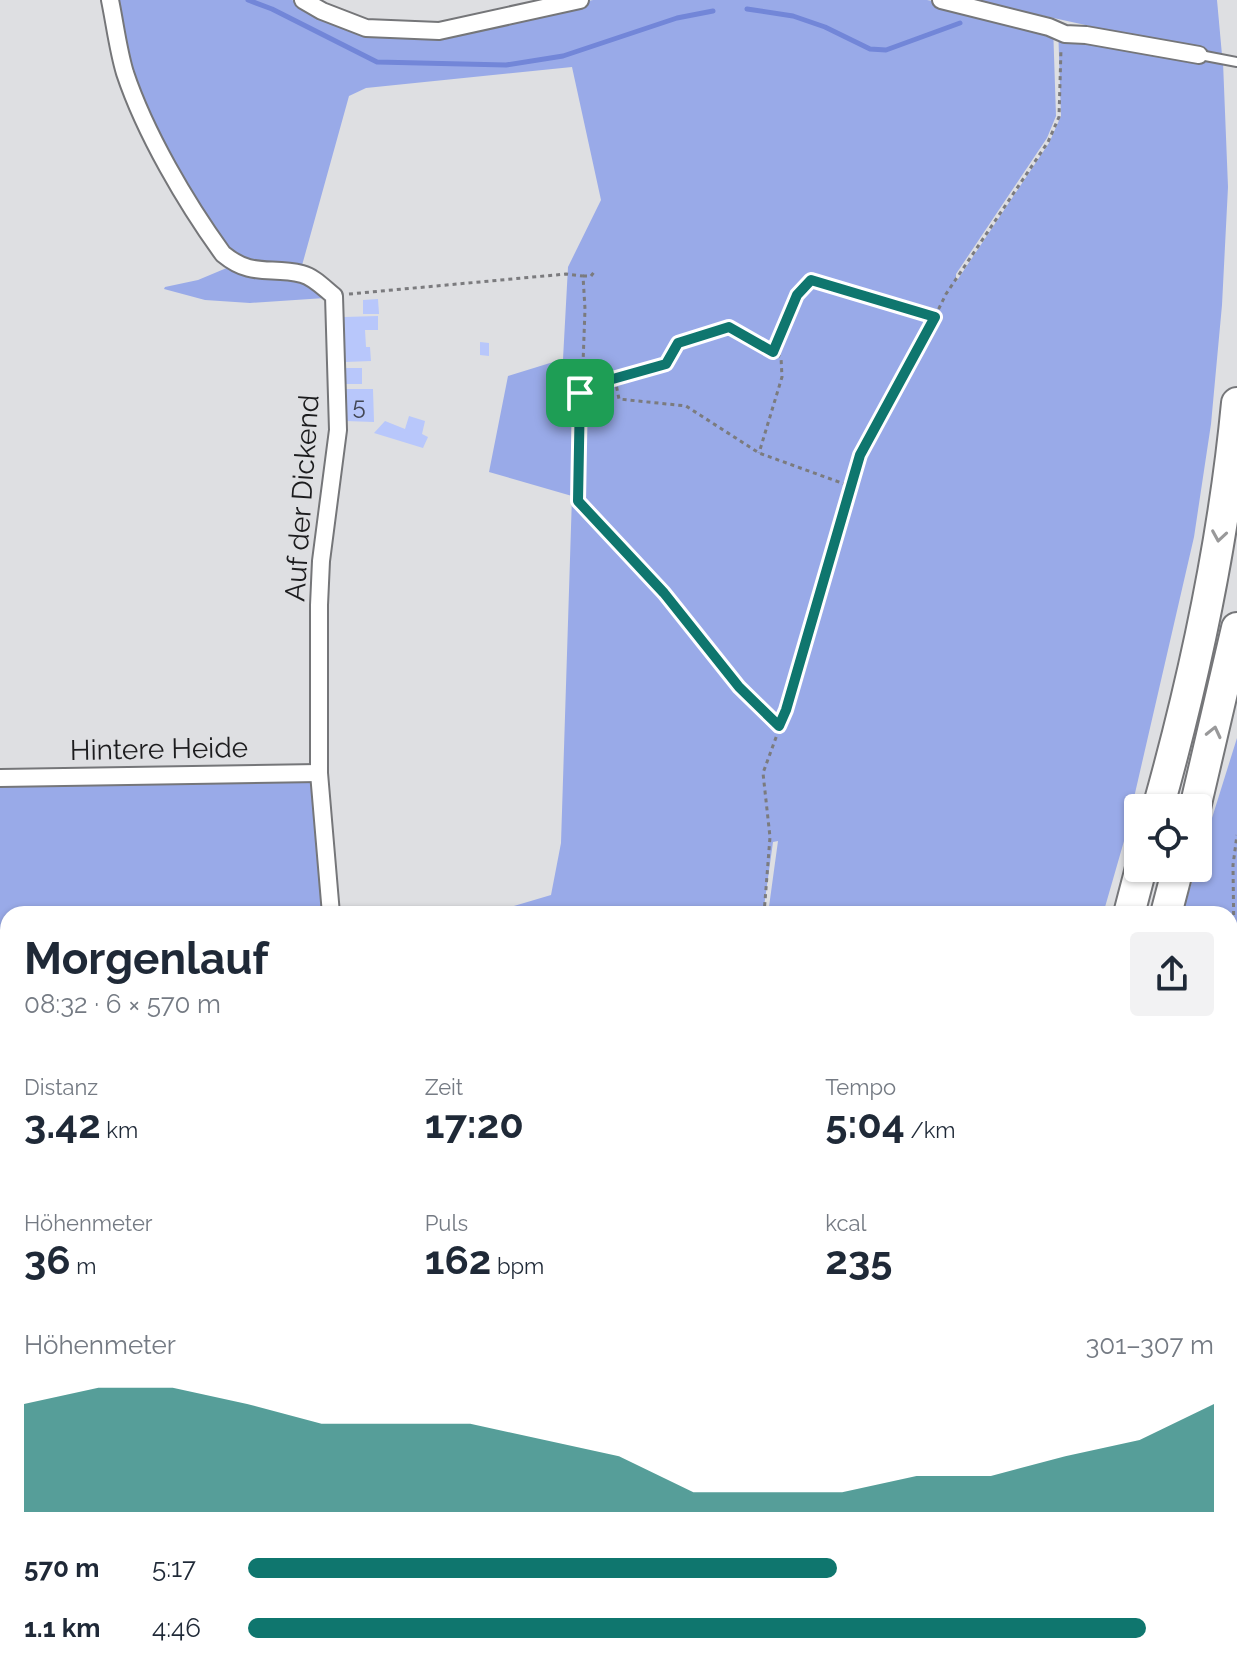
<!DOCTYPE html>
<html lang="de">
<head>
<meta charset="utf-8">
<style>
  :root { --surface:#fff; --page:#f2f2f3; --text:#1f2937; --muted:#747a83; --accent:#0f766e }
  body { margin:0; font-family:Raleway,sans-serif; background:var(--page); color:var(--text); height:100vh; display:flex; flex-direction:column; font-size:30px; white-space:nowrap }
  * { box-sizing:border-box; margin:0 }
  p { font-size:26px; color:var(--muted) }
  .icon { flex:none; width:44px; height:44px; fill:none; stroke:currentColor; stroke-width:2; stroke-linecap:round; stroke-linejoin:round }
  .map { position:relative; flex:1; overflow:hidden }
  .sheet { position:absolute; left:0px; top:906px; width:1238px; height:768px; display:flex; flex-direction:column; background:var(--surface); border-radius:24px 24px 0 0; box-shadow:0 2px 6px #0004 }
  .sheet>* { flex:none }
  .buttons { position:absolute; left:1124px; top:794px; display:grid; gap:16px }
  .buttons a { display:grid; place-items:center; width:88px; height:88px; border-radius:8px; background:var(--surface); box-shadow:0 2px 6px #0004; font-size:40px }
  .pin { position:absolute; display:grid; place-items:center; width:68px; height:68px; color:#fff; margin:-34px; border-radius:16px; box-shadow:0 4px 12px #0006 }
  .round { display:grid; place-items:center; flex:none; width:84px; height:84px; border-radius:8px; background:var(--page) }
  .headline { display:flex; align-items:center; justify-content:space-between; height:136px; padding:0 24px }
  h1 { font-size:44px; font-weight:700; line-height:60px }
  .figures { display:grid; grid-template-columns:repeat(3,1fr); gap:12px; height:136px; padding:8px 24px }
  .figures div { display:grid; align-content:center }
  .figures b { font-size:40px; font-weight:700 }
  .figures small { font-size:22px; font-weight:400 }
  .figures p { font-size:22px }
  .chart { height:224px; padding:16px 24px }
  .chart p { display:flex; justify-content:space-between }
  .chart svg { width:100%; height:144px; margin-top:8px; fill:var(--accent); opacity:.7 }
  ul { padding:0 24px; list-style:none; font-size:26px }
  li { display:grid; grid-template-columns:128px 96px 1fr; align-items:center; height:60px }
  li i { height:20px; border-radius:10px; background:var(--accent) }
  .map>svg:first-child { display:block }
  .green { fill:#99aae8 }
  .lines { fill:none; stroke-linecap:round; stroke-linejoin:round }
  .stream { stroke:#7286d8; stroke-width:5 }
  .building { fill:#b8c7fb }
  .service-casing { stroke:#757679; stroke-width:12 }
  .minor-casing { stroke:#757679; stroke-width:20 }
  .motorway-casing { stroke:#757679; stroke-width:34 }
  .path { stroke:#7b7b7e; stroke-width:3; stroke-dasharray:4 4; stroke-linecap:butt }
  .service { stroke:#fff; stroke-width:8 }
  .minor { stroke:#fff; stroke-width:16 }
  .motorway { stroke:#fff; stroke-width:30 }
  .oneway { stroke:#99999a }
  .route-casing { stroke:#fff; stroke-width:16 }
  .route { stroke:#0f766e; stroke-width:10 }
  .labels { text-anchor:middle; dominant-baseline:central; stroke-width:6; stroke-linejoin:round; paint-order:stroke }
  .number-label { font-size:24px; fill:#434755 }
  .street-label { font-size:28px; fill:#1c1c1e; stroke:#dedfe2 }
</style>
</head>
<body>
<div class="map">
<svg width="1237" height="1674" viewBox="0 0 1237 1674">
  <rect width="100%" height="100%" fill="#dedfe2"/>
  <!-- green -->
  <g class="green">
    <path d="M 114,0 L 292,0 L 363,33 L 440,35 L 593,0 L 927,0 L 1053,25 L 1056,116 L 1047,138 L 956,274 L 956,282 L 1049,143 L 1061,116 L 1058,25 L 1223,62 L 1228,187 L 1222,305 L 1211,424 L 1194,537 L 1124,841 L 1103,914 L 768,914 L 778,841 L 773,842 L 763,914 L 487,914 L 551,895 L 561,843 L 572,496 L 489,472 L 508,376 L 563,359 L 568,267 L 601,200 L 572,67 L 366,88 L 349,96 L 301,269 L 246,264 L 215,238 L 139,99 Z"/>
    <path d="M 971,0 L 1217,0 L 1222,55 Z"/>
    <path d="M 229,267 L 300,279 L 325,298 L 250,303 L 205,300 L 164,289 L 165,287 L 198,280 Z"/>
    <path d="M 1237,738 L 1237,1674 L 1077,1674 L 1077,1666 L 1230,1666 L 1230,914 L 1182,914 Z"/>
    <path d="M 315,778 L 325,914 L 8,914 L 8,1666 L 921,1666 L 920,1674 L 0,1674 L 0,781 Z"/>
  </g>
  <g class="lines">
    <!-- stream -->
    <g class="stream">
      <path d="M 248,0 L 272,9 L 377,62 L 506,65 L 563,56 L 677,18 L 713,11"/>
      <path d="M 747,9 L 793,16 L 825,27 L 870,49 L 886,50 L 960,23"/>
      <path d="M 0,1512 L 8,1529"/>
      <path d="M 105,1666 L 109,1674"/>
    </g>
  </g>
  <!-- building -->
  <g class="building">
    <path d="M 378,299 L 379,314 L 363,314 L 363,300 Z"/>
    <path d="M 378,316 L 378,330 L 365,330 L 366,347 L 370,347 L 371,361 L 345,362 L 344,317 Z"/>
    <path d="M 480,342 L 489,343 L 489,356 L 480,355 Z"/>
    <rect x="346" y="368" width="16" height="16"/>
    <path d="M 344,389 L 373,389 L 374,422 L 345,421 Z"/>
    <path d="M 409,416 L 425,421 L 422,434 L 428,437 L 423,448 L 374,433 L 385,421 L 405,429 Z"/>
  </g>
  <g class="lines">
    <!-- service casing -->
    <g class="service-casing">
      <path id="service" d="M 1200,55 L 1237,62"/>
    </g>
    <!-- minor casing -->
    <g class="minor-casing">
      <g id="minor">
        <path d="M 110,0 C 115,24 118,50 125,73 C 145,133 186,203 223,254 C 252,278 270,266 302,274 C 314,277 324,288 334,296 L 338,430 L 321,561 L 319,605 L 319,773 L 331,914"/>
        <path d="M 303,0 L 322,11 L 366,28 L 439,31 L 580,0"/>
        <path d="M 941,0 L 1049,27 L 1065,34 L 1086,35 L 1199,55"/>
        <path d="M 0,778 L 319,773"/>
      </g>
    </g>
    <!-- motorway casing -->
    <g class="motorway-casing">
      <g id="motorway">
        <path d="M 1158,808 C 1195,676 1224,540 1237,403"/>
        <path d="M 1195,808 L 1237,628"/>
        <path d="M 1129,914 L 1141,868"/>
        <path d="M 1166,914 L 1178,868"/>
        <path d="M 936,1674 L 937,1666"/>
        <path d="M 971,1674 L 972,1666"/>
      </g>
    </g>
    <!-- path -->
    <g class="path">
      <path d="M 583,276 L 591,276 L 594,272"/>
      <path d="M 349,294 L 566,274 L 583,276 L 585,309 L 578,501 L 664,593 L 739,687 L 778,725"/>
      <path d="M 773,352 L 797,295 L 811,280 L 935,317"/>
      <path d="M 615,379 L 619,399 L 686,406 L 759,453 L 850,486"/>
      <path d="M 580,393 L 595,384 L 666,364 L 678,343 L 729,327 L 781,357 L 782,377 L 759,453"/>
      <path d="M 764,914 L 770,837 L 763,773 L 786,710 L 860,455 L 919,349 L 946,294 L 1048,142 L 1059,117 L 1061,49"/>
      <path d="M 1230,1027 L 1234,945 L 1233,865 L 1237,835"/>
      <path d="M 1230,1074 L 1237,1125"/>
      <path d="M 1230,1250 L 1237,1214"/>
      <path d="M 1230,1401 L 1237,1409"/>
    </g>
    <!-- service -->
    <use href="#service" class="service"/>
    <!-- minor -->
    <use href="#minor" class="minor"/>
    <!-- motorway -->
    <use href="#motorway" class="motorway"/>
  </g>
  <!-- one-way arrows -->
  <defs><path id="oneway-chevron" d="M-2-3.5L2.5 0L-2 3.5" fill="none" stroke-width="1.6" stroke-linecap="round" stroke-linejoin="round" transform="scale(2)"/></defs>
  <g class="oneway">
    <use href="#oneway-chevron" transform="translate(1219 536) rotate(99)"/>
    <use href="#oneway-chevron" transform="translate(1214 732) rotate(-77)"/>
  </g>
  <g class="lines">
    <!-- route casing -->
    <g class="route-casing">
      <path id="route" d="M 811,280 L 935,317 L 860,455 L 786,710 L 779,726 L 739,687 L 664,593 L 578,501 L 580,393 L 595,384 L 666,364 L 678,343 L 729,327 L 773,352 L 797,295 Z"/>
    </g>
    <!-- route -->
    <use href="#route" class="route"/>
  </g>
  <g class="labels">
    <!-- number labels -->
    <g class="number-label">
      <text x="359" y="405">5</text>
    </g>
    <!-- street labels -->
    <g class="street-label">
      <text transform="translate(302 498) rotate(-86)">Auf der Dickend</text>
      <text transform="translate(159 749) rotate(-1)">Hintere Heide</text>
    </g>
  </g>
</svg>
<div class="buttons">
<a><svg class="icon" aria-label="locate" viewBox="0 0 24 24"><circle cx="12" cy="12" r="6"/><path d="M12 2v4M12 18v4M2 12h4M18 12h4"/></svg></a>
</div>
<div class="pin" style="left:580px;top:393px;background:#1e9e55"><svg class="icon" aria-label="arrive" viewBox="0 0 24 24"><path d="M6 21V4h12l-3 4 3 4H6"/></svg></div>
<section class="sheet">
<div class="headline"><div><h1>Morgenlauf</h1><p>08:32 · 6 × 570 m</p></div><a class="round"><svg class="icon" aria-label="share" viewBox="0 0 24 24"><path d="M12 15V3M7 8l5-5 5 5M5 13v7h14v-7"/></svg></a></div>
<div class="figures">
<div><p>Distanz</p><b>3.42<small> km</small></b></div>
<div><p>Zeit</p><b>17:20</b></div>
<div><p>Tempo</p><b>5:04<small> /km</small></b></div>
</div>
<div class="figures">
<div><p>Höhenmeter</p><b>36<small> m</small></b></div>
<div><p>Puls</p><b>162<small> bpm</small></b></div>
<div><p>kcal</p><b>235</b></div>
</div>
<div class="chart"><p><span>Höhenmeter</span>301–307 m</p>
<svg viewBox="0 0 160 44" preserveAspectRatio="none"><path d="M0 44V11L10 6L20 6L30 11L40 17L50 17L60 17L70 22L80 27L90 38L100 38L110 38L120 33L130 33L140 27L150 22L160 11V44z"/></svg>
</div>
<ul>
<li><b>570 m</b>5:17<i style="width:61%"></i></li>
<li><b>1.1 km</b>4:46<i style="width:93%"></i></li>
</ul>
</section>
</div>
</body>
</html>
